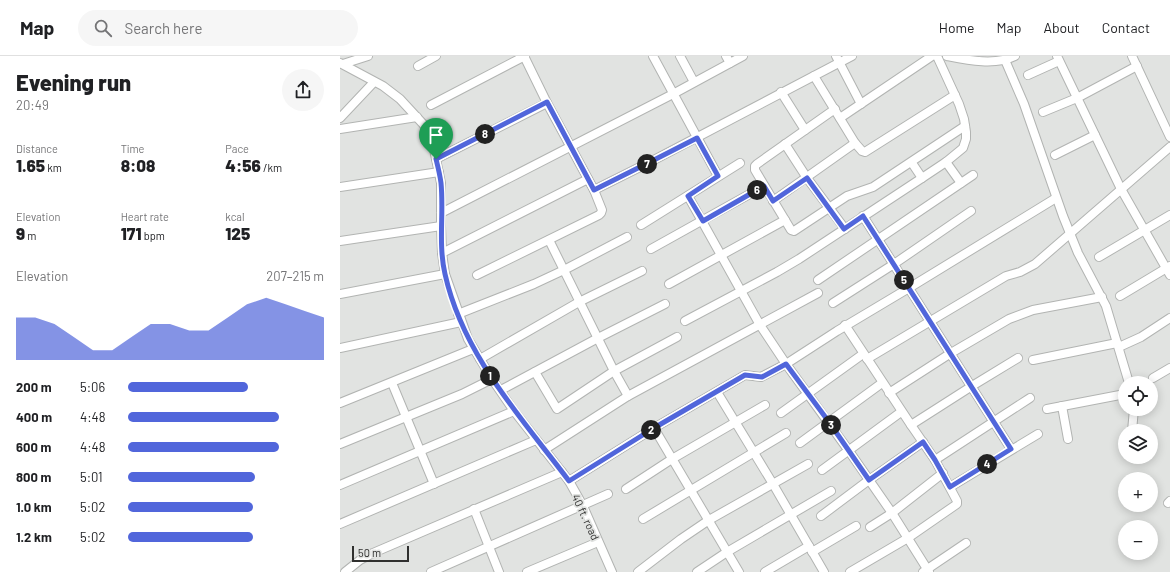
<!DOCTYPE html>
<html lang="en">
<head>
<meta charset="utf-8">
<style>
  :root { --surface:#fff; --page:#f6f6f6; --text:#202124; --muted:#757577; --line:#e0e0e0; --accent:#5166db }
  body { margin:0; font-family:Barlow,sans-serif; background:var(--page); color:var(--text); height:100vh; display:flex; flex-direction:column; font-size:15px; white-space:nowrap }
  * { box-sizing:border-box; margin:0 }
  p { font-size:13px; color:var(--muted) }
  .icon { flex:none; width:22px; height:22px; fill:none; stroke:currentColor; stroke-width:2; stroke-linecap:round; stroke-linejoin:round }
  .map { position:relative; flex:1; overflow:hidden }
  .details { display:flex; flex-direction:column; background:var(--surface); width:340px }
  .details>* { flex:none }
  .tools { position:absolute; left:778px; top:320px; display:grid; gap:8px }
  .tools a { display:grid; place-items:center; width:40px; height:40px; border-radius:50%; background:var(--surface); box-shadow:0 2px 10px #0003; font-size:20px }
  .scale { position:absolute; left:12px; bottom:10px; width:57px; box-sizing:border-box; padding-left:4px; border:2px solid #30302f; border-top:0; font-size:11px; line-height:14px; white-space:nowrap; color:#30302f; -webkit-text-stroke:3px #e1e3e1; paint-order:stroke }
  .pin { position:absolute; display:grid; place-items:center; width:34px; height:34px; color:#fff; margin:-41px -17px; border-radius:50% 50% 50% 0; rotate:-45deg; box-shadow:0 0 4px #0007 }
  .pin .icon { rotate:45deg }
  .km { position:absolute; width:20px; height:20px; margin:-10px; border-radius:50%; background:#222; color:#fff; font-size:11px; line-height:20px; text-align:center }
  .round { display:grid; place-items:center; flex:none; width:42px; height:42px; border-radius:21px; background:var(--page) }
  .headline { display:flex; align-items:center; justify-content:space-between; height:68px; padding:0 16px }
  h1 { font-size:22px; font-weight:800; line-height:30px }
  .stats { display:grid; grid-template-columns:repeat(3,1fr); gap:6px; height:68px; padding:4px 16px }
  .stats div { display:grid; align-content:center }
  .stats b { font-size:17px; font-weight:800 }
  .stats small { font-size:11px; font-weight:400 }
  .stats p { font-size:11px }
  .chart { height:112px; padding:8px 16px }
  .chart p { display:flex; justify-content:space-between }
  .chart svg { width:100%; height:72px; margin-top:4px; fill:var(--accent); opacity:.7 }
  ul { padding:0 16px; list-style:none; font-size:13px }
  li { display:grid; grid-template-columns:64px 48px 1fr; align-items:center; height:30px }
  li i { height:10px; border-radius:5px; background:var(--accent) }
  header { display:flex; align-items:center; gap:24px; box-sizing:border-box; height:56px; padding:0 20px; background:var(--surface); border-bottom:1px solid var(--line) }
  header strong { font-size:19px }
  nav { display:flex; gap:22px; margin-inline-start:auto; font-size:14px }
  .search { width:280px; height:36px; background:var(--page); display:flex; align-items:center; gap:10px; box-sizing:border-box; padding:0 14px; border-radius:22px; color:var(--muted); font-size:15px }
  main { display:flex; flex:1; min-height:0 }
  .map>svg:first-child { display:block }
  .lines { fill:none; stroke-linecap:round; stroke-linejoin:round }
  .street-casing { stroke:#b2b4b2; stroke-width:10 }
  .street { stroke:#fff; stroke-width:8 }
  .route-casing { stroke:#fff; stroke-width:8 }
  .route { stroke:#5166db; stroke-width:5 }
  .labels { text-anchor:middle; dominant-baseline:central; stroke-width:3.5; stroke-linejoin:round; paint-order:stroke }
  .street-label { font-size:11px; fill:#30302f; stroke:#e1e3e1 }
</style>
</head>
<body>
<header>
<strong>Map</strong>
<div class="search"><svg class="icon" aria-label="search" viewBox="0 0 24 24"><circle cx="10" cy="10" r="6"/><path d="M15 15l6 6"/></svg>Search here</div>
<nav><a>Home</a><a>Map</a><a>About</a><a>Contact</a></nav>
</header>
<main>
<section class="details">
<div class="headline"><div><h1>Evening run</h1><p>20:49</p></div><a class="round"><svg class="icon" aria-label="share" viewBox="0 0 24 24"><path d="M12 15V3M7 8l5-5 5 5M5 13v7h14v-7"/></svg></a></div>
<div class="stats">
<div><p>Distance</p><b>1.65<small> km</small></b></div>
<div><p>Time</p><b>8:08</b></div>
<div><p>Pace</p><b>4:56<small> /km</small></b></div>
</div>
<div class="stats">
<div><p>Elevation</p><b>9<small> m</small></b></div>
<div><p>Heart rate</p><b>171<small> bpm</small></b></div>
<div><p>kcal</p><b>125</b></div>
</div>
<div class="chart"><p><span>Elevation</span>207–215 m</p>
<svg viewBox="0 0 160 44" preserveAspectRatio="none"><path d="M0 44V18L10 18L20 22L30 30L40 38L50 38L60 30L70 22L80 22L90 26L100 26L110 18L120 10L130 6L140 10L150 14L160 18V44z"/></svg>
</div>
<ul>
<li><b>200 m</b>5:06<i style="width:61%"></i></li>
<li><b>400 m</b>4:48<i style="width:77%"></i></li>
<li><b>600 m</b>4:48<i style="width:77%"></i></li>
<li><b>800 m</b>5:01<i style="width:65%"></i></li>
<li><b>1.0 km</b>5:02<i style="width:64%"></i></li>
<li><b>1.2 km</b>5:02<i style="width:64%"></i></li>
</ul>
</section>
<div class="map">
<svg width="830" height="516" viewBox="0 0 830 516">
  <rect width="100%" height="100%" fill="#e1e3e1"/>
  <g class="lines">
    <!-- street casing -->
    <g class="street-casing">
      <g id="street">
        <path d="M 313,0 L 378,120"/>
        <path d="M 340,0 L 354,26"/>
        <path d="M 386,0 L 390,7"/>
        <path d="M 496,0 L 521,48"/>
        <path d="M 607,0 C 627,4 655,10 675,0"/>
        <path d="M 717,0 L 781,133 L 830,219"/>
        <path d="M 792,0 L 830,81"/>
        <path d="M 665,4 L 684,48 L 723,160 L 738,197 L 766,250 L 789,327"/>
        <path d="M 0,7 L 43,30 L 60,43 L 84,69 L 89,77 L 92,84 L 101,127 L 101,170 L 102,197 L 105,218 L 128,283 L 152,323 L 174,355 L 229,425 L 243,450 L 272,516"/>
        <path d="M 3,8 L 28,0"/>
        <path d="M 78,10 L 96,0"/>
        <path d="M 688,19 L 719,5"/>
        <path d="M 474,20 L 515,87 L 522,95 L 525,96 L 615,39"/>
        <path d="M 441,36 L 465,74"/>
        <path d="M 91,49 L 185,0"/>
        <path d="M 495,53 L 417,108 L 415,110 L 415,114 L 451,174 L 454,175 L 507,140 L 533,131 L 625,70"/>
        <path d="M 703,56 L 737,42 L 797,10"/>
        <path d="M 0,62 L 34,26"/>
        <path d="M 500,62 L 592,0"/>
        <path d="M 0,73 L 77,61"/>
        <path d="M 445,88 L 467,122 L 505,173"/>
        <path d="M 715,99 L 755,79"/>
        <path d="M 96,103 L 207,47"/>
        <path d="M 606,106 L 621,127"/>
        <path d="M 572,107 L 582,122"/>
        <path d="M 0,131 L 99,116"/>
        <path d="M 254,134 L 310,106 L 512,0"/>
        <path d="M 348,140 L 420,269 L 446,308 L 509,395 L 552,457 L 589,516"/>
        <path d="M 433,145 L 515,87"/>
        <path d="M 101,157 L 333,38 L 403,0"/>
        <path d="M 523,160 L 671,393"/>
        <path d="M 301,169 L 400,107"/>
        <path d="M 209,184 L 274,315 L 288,340"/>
        <path d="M 0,185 L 101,170"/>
        <path d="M 311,193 L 424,130"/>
        <path d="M 102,197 L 248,123"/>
        <path d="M 759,201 L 830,159"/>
        <path d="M 137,219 L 259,159 L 261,157 L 262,154 L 254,134 L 207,47 L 184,0"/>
        <path d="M 478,224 L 633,119"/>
        <path d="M 329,228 L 445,164"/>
        <path d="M 0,238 L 105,218"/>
        <path d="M 780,240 L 830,210"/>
        <path d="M 493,247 L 554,208 L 631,155"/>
        <path d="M 118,258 L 194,228 L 224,214 L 287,181"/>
        <path d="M 345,265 L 437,216 L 459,203 L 582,122 L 606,106 L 623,92 L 626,83 L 626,76 L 624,63 L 619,48 L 597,0"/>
        <path d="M 505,269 L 571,369 L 632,330 L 678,302"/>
        <path d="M 779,291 L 801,281 L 830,262"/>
        <path d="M 0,292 L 121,266"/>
        <path d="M 140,303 L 239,246 L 302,215"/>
        <path d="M 527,303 L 666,220 L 680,216 L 695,208 L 830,91"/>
        <path d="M 693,304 L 777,287"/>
        <path d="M 195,316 L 217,353 L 274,315 L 337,281"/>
        <path d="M 813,322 L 830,312"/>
        <path d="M 52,327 L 94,428"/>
        <path d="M 161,334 L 258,282 L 325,248"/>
        <path d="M 377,336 L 433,428 L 484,516"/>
        <path d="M 549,337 L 611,297 L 669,263 L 693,254 L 762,241"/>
        <path d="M 0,347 L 133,293"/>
        <path d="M 722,350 L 728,383"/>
        <path d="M 707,353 L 785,338"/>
        <path d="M 441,357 L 523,298"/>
        <path d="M 314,372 L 399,516"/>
        <path d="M 792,375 L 794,353"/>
        <path d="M 460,387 L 542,327"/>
        <path d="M 0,388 L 122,338 L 152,323"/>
        <path d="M 204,394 L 288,340 L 478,237"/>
        <path d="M 595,404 L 690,342"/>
        <path d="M 482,414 L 561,356"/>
        <path d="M 229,425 L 314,372 L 405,319 L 421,321 L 446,308 L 497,275 L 569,232 L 716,142"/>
        <path d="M 0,429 L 174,355"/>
        <path d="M 610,431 L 698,378"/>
        <path d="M 286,433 L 332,403 L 425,349"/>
        <path d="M 828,447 L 830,445"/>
        <path d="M 134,453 L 159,516"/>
        <path d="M 481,460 L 529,424 L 583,386"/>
        <path d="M 303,463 L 446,377"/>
        <path d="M 0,468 L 196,384"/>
        <path d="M 530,471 L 552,457 L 603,417"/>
        <path d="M 472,496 L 516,470"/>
        <path d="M 5,516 L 20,504 L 33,497 L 222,416"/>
        <path d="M 91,516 L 268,438"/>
        <path d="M 187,516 L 258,486"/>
        <path d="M 298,516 L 341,483 L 369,464 L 468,408"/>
        <path d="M 357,516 L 387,496 L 491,435"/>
        <path d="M 425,516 L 469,490"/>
        <path d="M 510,516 L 568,482 L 617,448 L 617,445 L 595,404 L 571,369"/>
        <path d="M 583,516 L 626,487"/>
      </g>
    </g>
    <!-- street -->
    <use href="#street" class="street"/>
  </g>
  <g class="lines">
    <!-- route casing -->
    <g class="route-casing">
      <path id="route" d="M 207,46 L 254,134 L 310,106 L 357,82 L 378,120 L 348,140 L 363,165 L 424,130 L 433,145 L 467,122 L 504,173 L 523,160 L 671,393 L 610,431 L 595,404 L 583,386 L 529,424 L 489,366 L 446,308 L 422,321 L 405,319 L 314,372 L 229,425 C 181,361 123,299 105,218 C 98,188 104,157 101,127 C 100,119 98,111 96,103 Z"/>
    </g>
    <!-- route -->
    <use href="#route" class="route"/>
  </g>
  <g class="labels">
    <!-- street labels -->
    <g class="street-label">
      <text transform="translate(246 461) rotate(65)">40 ft. road</text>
    </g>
  </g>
</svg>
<div class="tools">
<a><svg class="icon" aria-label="locate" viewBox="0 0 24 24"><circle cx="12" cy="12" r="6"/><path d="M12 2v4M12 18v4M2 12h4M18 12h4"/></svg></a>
<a><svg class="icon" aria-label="layers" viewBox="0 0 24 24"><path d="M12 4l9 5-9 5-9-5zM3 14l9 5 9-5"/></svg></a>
<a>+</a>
<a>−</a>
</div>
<div class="scale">50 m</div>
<div class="pin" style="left:96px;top:103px;background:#1e9e55"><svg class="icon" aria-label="arrive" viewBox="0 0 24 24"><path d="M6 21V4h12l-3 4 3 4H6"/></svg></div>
<b class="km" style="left:150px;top:320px">1</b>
<b class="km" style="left:311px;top:374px">2</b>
<b class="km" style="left:491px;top:369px">3</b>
<b class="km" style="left:647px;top:408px">4</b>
<b class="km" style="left:564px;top:224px">5</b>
<b class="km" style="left:417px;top:134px">6</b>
<b class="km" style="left:307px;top:108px">7</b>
<b class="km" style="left:145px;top:78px">8</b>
</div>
</main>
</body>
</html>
